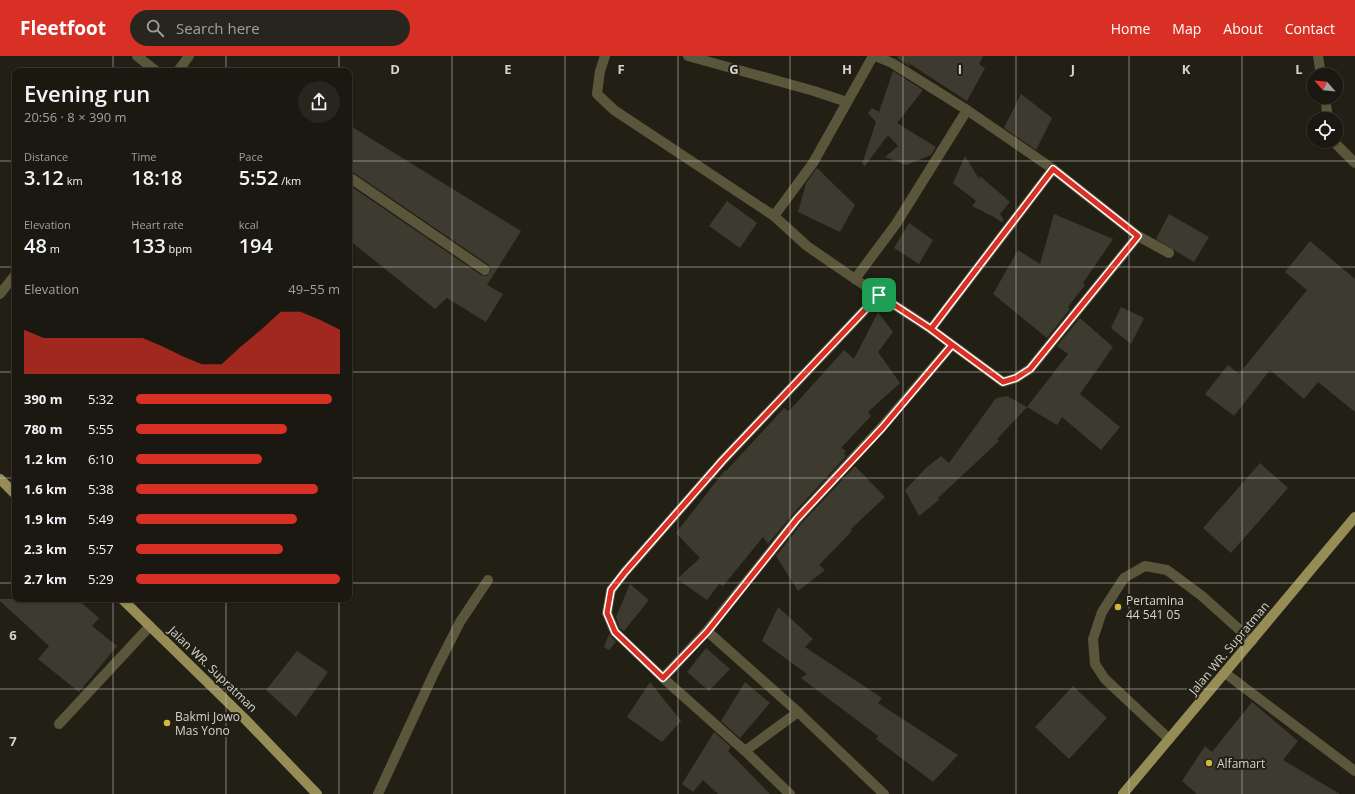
<!DOCTYPE html>
<html lang="en">
<head>
<meta charset="utf-8">
<style>
  :root { --surface:#1a1810; --page:#27251e; --text:#f1f3f6; --muted:#9fa09f; --line:#383730; --accent:#d93025 }
  body { margin:0; font-family:"Open Sans",sans-serif; background:var(--page); color:var(--text); height:100vh; display:flex; flex-direction:column; font-size:15px; white-space:nowrap }
  * { box-sizing:border-box; margin:0 }
  p { font-size:13px; color:var(--muted) }
  .icon { flex:none; width:22px; height:22px; fill:none; stroke:currentColor; stroke-width:2; stroke-linecap:round; stroke-linejoin:round }
  .map { position:relative; flex:1; overflow:hidden }
  .panel { position:absolute; left:12px; top:12px; width:340px; height:534px; display:flex; flex-direction:column; background:var(--surface); border-radius:8px; box-shadow:0 1px 3px #0004,0 0 0 1px var(--line) }
  .panel>* { flex:none }
  .needle { width:26px; rotate:297deg }
  .fabs { position:absolute; left:1307px; top:12px; display:grid; gap:8px }
  .fabs a { display:grid; place-items:center; width:36px; height:36px; border-radius:50%; background:var(--surface); box-shadow:0 1px 3px #0004,0 0 0 1px var(--line); font-size:20px }
  .pin { position:absolute; display:grid; place-items:center; width:34px; height:34px; color:#fff; margin:-17px; border-radius:8px; box-shadow:0 2px 6px #0006 }
  .round { display:grid; place-items:center; flex:none; width:42px; height:42px; border-radius:21px; background:var(--page) }
  .headline { display:flex; align-items:center; justify-content:space-between; height:68px; padding:0 12px }
  h1 { font-size:22px; font-weight:600; line-height:30px }
  .figures { display:grid; grid-template-columns:repeat(3,1fr); gap:6px; height:68px; padding:4px 12px }
  .figures div { display:grid; align-content:center }
  .figures b { font-size:20px; font-weight:600 }
  .figures small { font-size:11px; font-weight:400 }
  .figures p { font-size:11px }
  .chart { height:112px; padding:8px 12px }
  .chart p { display:flex; justify-content:space-between }
  .chart svg { width:100%; height:72px; margin-top:4px; fill:var(--accent); opacity:.7 }
  ul { padding:0 12px; list-style:none; font-size:13px }
  li { display:grid; grid-template-columns:64px 48px 1fr; align-items:center; height:30px }
  li i { height:10px; border-radius:5px; background:var(--accent) }
  header { display:flex; align-items:center; gap:24px; box-sizing:border-box; height:56px; padding:0 20px; background:var(--accent); color:#fff }
  header strong { font-size:19px }
  nav { display:flex; gap:22px; margin-inline-start:auto; font-size:14px }
  .search { width:280px; height:36px; background:var(--page); display:flex; align-items:center; gap:10px; box-sizing:border-box; padding:0 14px; border-radius:22px; color:var(--muted); font-size:15px }
  .map>svg:first-child { display:block }
  .building { fill:#3d3b2f }
  .lines { fill:none; stroke-linecap:round; stroke-linejoin:round }
  .service { stroke:#5a563c; stroke-width:10 }
  .minor { stroke:#5a563c; stroke-width:10 }
  .primary { stroke:#958c56; stroke-width:10 }
  .route-casing { stroke:#fff; stroke-width:8 }
  .route { stroke:#d93025; stroke-width:5 }
  .grid { fill:none; stroke:#d5d4cc; stroke-width:1; stroke-opacity:0.55 }
  .poi-dot { fill:#ceb938; stroke:#222015; stroke-width:1.5 }
  .labels { text-anchor:middle; dominant-baseline:central; stroke-width:4; stroke-linejoin:round; paint-order:stroke }
  .poi-label { font-size:12px; fill:#d5d4cc; stroke:#222015; text-anchor:start }
  .street-label { font-size:12px; fill:#d5d4cc; stroke:#222015 }
  .grid-label { font-size:13px; text-anchor:middle; font-weight:bold; fill:#d5d4cc; stroke:#222015; stroke-width:4; stroke-linejoin:round; paint-order:stroke }
</style>
</head>
<body>
<header>
<strong>Fleetfoot</strong>
<div class="search"><svg class="icon" aria-label="search" viewBox="0 0 24 24"><circle cx="10" cy="10" r="6"/><path d="M15 15l6 6"/></svg>Search here</div>
<nav><a>Home</a><a>Map</a><a>About</a><a>Contact</a></nav>
</header>
<div class="map">
<svg width="1355" height="738" viewBox="0 0 1355 738">
  <rect width="100%" height="100%" fill="#222015"/>
  <!-- building -->
  <g class="building">
    <path d="M 898,0 L 983,0 L 979,8 L 985,12 L 967,45 L 907,6 L 911,11 L 897,2 Z"/>
    <path d="M 893,15 L 923,34 L 897,67 L 936,91 L 931,99 L 906,109 L 885,101 L 898,90 L 888,79 L 865,110 L 862,108 L 876,66 L 868,57 L 872,52 L 879,56 Z"/>
    <path d="M 1021,38 L 1052,62 L 1036,94 L 1004,72 Z"/>
    <path d="M 349,69 L 521,175 L 487,229 L 503,238 L 486,266 L 447,242 L 435,253 L 349,184 L 349,129 L 481,219 L 487,220 L 491,215 L 489,209 L 353,116 L 349,115 Z"/>
    <path d="M 965,100 L 979,123 L 980,120 L 1010,146 L 1000,158 L 1004,164 L 1001,166 L 994,161 L 972,150 L 976,145 L 953,127 Z"/>
    <path d="M 817,112 L 855,149 L 840,176 L 798,156 L 806,127 Z"/>
    <path d="M 727,145 L 757,167 L 740,192 L 709,170 Z"/>
    <path d="M 1054,158 L 1113,183 L 1083,227 L 1085,229 L 1068,251 L 1070,253 L 1047,282 L 993,238 L 1018,194 L 1040,208 Z"/>
    <path d="M 1169,158 L 1209,181 L 1194,206 L 1156,183 Z"/>
    <path d="M 909,167 L 933,184 L 919,208 L 894,192 Z"/>
    <path d="M 1310,185 L 1355,223 L 1355,356 L 1318,326 L 1304,343 L 1270,314 L 1234,360 L 1205,338 L 1228,309 L 1239,318 L 1307,234 L 1285,216 Z"/>
    <path d="M 1121,251 L 1144,262 L 1131,288 L 1111,272 Z"/>
    <path d="M 878,256 L 893,276 L 878,296 L 900,327 L 868,356 L 871,360 L 841,392 L 846,395 L 844,398 L 846,400 L 792,459 L 768,488 L 763,481 L 723,530 L 719,528 L 707,544 L 677,523 L 700,502 L 676,477 L 725,414 L 726,415 L 784,352 L 789,355 L 844,294 L 854,303 Z"/>
    <path d="M 1080,262 L 1113,291 L 1080,338 L 1120,371 L 1101,394 L 1062,361 L 1057,369 L 1027,351 L 1068,298 L 1057,290 Z"/>
    <path d="M 1007,340 L 1027,351 L 997,383 L 999,385 L 938,442 L 939,444 L 919,460 L 905,434 L 927,411 L 941,400 L 949,407 L 996,342 Z"/>
    <path d="M 1260,407 L 1288,432 L 1231,497 L 1203,472 Z"/>
    <path d="M 855,410 L 885,441 L 851,473 L 852,475 L 819,509 L 825,514 L 798,535 L 776,500 L 802,467 Z"/>
    <path d="M 630,528 L 649,544 L 624,575 L 620,572 L 616,561 Z"/>
    <path d="M 0,543 L 77,543 L 99,562 L 92,570 L 117,590 L 79,636 L 38,603 L 49,590 L 0,545 Z"/>
    <path d="M 778,551 L 813,583 L 805,591 L 882,642 L 878,647 L 958,699 L 933,726 L 876,683 L 878,680 L 801,622 L 807,618 L 762,585 Z"/>
    <path d="M 609,578 L 616,586 L 609,594 L 604,591 Z"/>
    <path d="M 706,592 L 730,613 L 709,635 L 687,616 Z"/>
    <path d="M 297,595 L 328,616 L 296,661 L 266,634 Z"/>
    <path d="M 650,626 L 681,665 L 662,686 L 627,661 Z"/>
    <path d="M 745,626 L 770,647 L 740,682 L 721,665 Z"/>
    <path d="M 1073,630 L 1107,662 L 1069,703 L 1035,671 Z"/>
    <path d="M 1252,646 L 1298,685 L 1283,704 L 1340,738 L 1197,738 L 1182,725 L 1205,690 L 1212,696 Z"/>
    <path d="M 714,676 L 731,691 L 728,695 L 770,738 L 718,738 L 703,724 L 693,736 L 682,728 Z"/>
  </g>
  <g class="lines">
    <!-- service -->
    <path class="service" d="M 1169,683 L 1105,623 L 1095,608 L 1093,583 L 1102,556 L 1124,522 L 1145,510 L 1167,514 L 1202,540 L 1252,585"/>
    <!-- minor -->
    <g class="minor">
      <path d="M 137,0 L 156,15"/>
      <path d="M 605,0 L 600,15 L 597,38 L 614,54 L 774,160 L 807,190 L 855,223 L 931,273 L 1003,326 L 1016,322 L 1030,313 L 1138,180"/>
      <path d="M 688,0 L 814,35 L 847,46"/>
      <path d="M 875,0 L 892,7 L 967,54 L 1053,113 L 1138,180 L 1169,197"/>
      <path d="M 1318,0 L 1321,19"/>
      <path d="M 178,15 L 189,0"/>
      <path d="M 1325,41 L 1328,63"/>
      <path d="M 1333,85 L 1355,107"/>
      <path d="M 349,121 L 485,214"/>
      <path d="M 774,160 L 813,107 L 873,0"/>
      <path d="M 855,223 L 896,168 L 967,54"/>
      <path d="M 0,238 L 15,219"/>
      <path d="M 931,273 L 1053,113"/>
      <path d="M 707,575 L 798,656 L 884,738"/>
      <path d="M 1225,617 L 1355,715"/>
      <path d="M 663,622 L 707,575 L 797,463 L 882,371 L 952,289"/>
      <path d="M 59,668 L 150,570"/>
      <path d="M 745,695 L 798,656"/>
      <path d="M 378,738 L 435,615 L 460,566 L 488,524"/>
      <path d="M 790,738 L 745,695 L 663,622 L 615,576 L 607,557 L 611,534 L 625,516 L 723,404 L 879,239"/>
    </g>
    <!-- primary -->
    <g class="primary">
      <path d="M 0,423 L 15,438"/>
      <path d="M 122,543 L 245,663 L 317,738"/>
      <path d="M 1123,738 L 1355,461"/>
    </g>
  </g>
  <g class="lines">
    <!-- route casing -->
    <g class="route-casing">
      <path id="route" d="M 879,239 L 723,404 L 625,516 L 611,534 L 607,557 L 615,576 L 663,622 L 707,576 L 797,463 L 882,372 L 952,289 L 931,273 L 1053,113 L 1138,180 L 1030,313 L 1016,322 L 1003,326 L 931,273 L 879,239"/>
    </g>
    <!-- route -->
    <use href="#route" class="route"/>
  </g>
  <!-- grid -->
  <path class="grid" d="M 113,0 L 113,15M 226,0 L 226,15M 339,0 L 339,15M 452,0 L 452,738M 565,0 L 565,738M 678,0 L 678,738M 790,0 L 790,738M 903,0 L 903,738M 1016,0 L 1016,738M 1129,0 L 1129,738M 1242,0 L 1242,738M 0,105 L 15,105M 349,105 L 1355,105M 0,211 L 15,211M 349,211 L 1355,211M 0,316 L 15,316M 349,316 L 1355,316M 0,422 L 15,422M 349,422 L 1355,422M 0,527 L 15,527M 349,527 L 1355,527M 113,543 L 113,738M 226,543 L 226,738M 339,543 L 339,738M 0,633 L 1355,633"/>
  <!-- markers -->
  <g class="poi-dot">
    <circle cx="1118" cy="551" r="4"/>
    <circle cx="167" cy="667" r="4"/>
    <circle cx="1209" cy="707" r="4"/>
  </g>
  <g class="labels">
    <!-- poi labels -->
    <g class="poi-label">
      <text x="1126" y="544">Pertamina<tspan x="1126" dy="14">44 541 05</tspan></text>
      <text x="175" y="660">Bakmi Jowo<tspan x="175" dy="14">Mas Yono</tspan></text>
      <text x="1217" y="707">Alfamart</text>
    </g>
    <!-- street labels -->
    <g class="street-label">
      <text transform="translate(1229 592) rotate(-50)">Jalan WR. Supratman</text>
      <text transform="translate(213 613) rotate(44)">Jalan WR. Supratman</text>
    </g>
  </g>
  <g class="grid-label">
    <text x="395" y="18">D</text>
    <text x="508" y="18">E</text>
    <text x="621" y="18">F</text>
    <text x="734" y="18">G</text>
    <text x="847" y="18">H</text>
    <text x="960" y="18">I</text>
    <text x="1073" y="18">J</text>
    <text x="1186" y="18">K</text>
    <text x="1299" y="18">L</text>
    <text x="13" y="584">6</text>
    <text x="13" y="690">7</text>
  </g>
</svg>
<div class="fabs">
<a><svg class="needle" viewBox="-14 -14 28 28"><path d="M0-13l5 13h-10z" fill="#e53935"/><path d="M0 13l5-13h-10z" fill="#9fa09f"/></svg></a>
<a><svg class="icon" aria-label="locate" viewBox="0 0 24 24"><circle cx="12" cy="12" r="6"/><path d="M12 2v4M12 18v4M2 12h4M18 12h4"/></svg></a>
</div>
<div class="pin" style="left:879px;top:239px;background:#1e9e55"><svg class="icon" aria-label="arrive" viewBox="0 0 24 24"><path d="M6 21V4h12l-3 4 3 4H6"/></svg></div>
<section class="panel">
<div class="headline"><div><h1>Evening run</h1><p>20:56 · 8 × 390 m</p></div><a class="round"><svg class="icon" aria-label="share" viewBox="0 0 24 24"><path d="M12 15V3M7 8l5-5 5 5M5 13v7h14v-7"/></svg></a></div>
<div class="figures">
<div><p>Distance</p><b>3.12<small> km</small></b></div>
<div><p>Time</p><b>18:18</b></div>
<div><p>Pace</p><b>5:52<small> /km</small></b></div>
</div>
<div class="figures">
<div><p>Elevation</p><b>48<small> m</small></b></div>
<div><p>Heart rate</p><b>133<small> bpm</small></b></div>
<div><p>kcal</p><b>194</b></div>
</div>
<div class="chart"><p><span>Elevation</span>49–55 m</p>
<svg viewBox="0 0 160 44" preserveAspectRatio="none"><path d="M0 44V17L10 22L20 22L30 22L40 22L50 22L60 22L70 27L80 33L90 38L100 38L110 27L120 17L130 6L140 6L150 11L160 17V44z"/></svg>
</div>
<ul>
<li><b>390 m</b>5:32<i style="width:96%"></i></li>
<li><b>780 m</b>5:55<i style="width:74%"></i></li>
<li><b>1.2 km</b>6:10<i style="width:62%"></i></li>
<li><b>1.6 km</b>5:38<i style="width:89%"></i></li>
<li><b>1.9 km</b>5:49<i style="width:79%"></i></li>
<li><b>2.3 km</b>5:57<i style="width:72%"></i></li>
<li><b>2.7 km</b>5:29<i style="width:100%"></i></li>
</ul>
</section>
</div>
</body>
</html>
